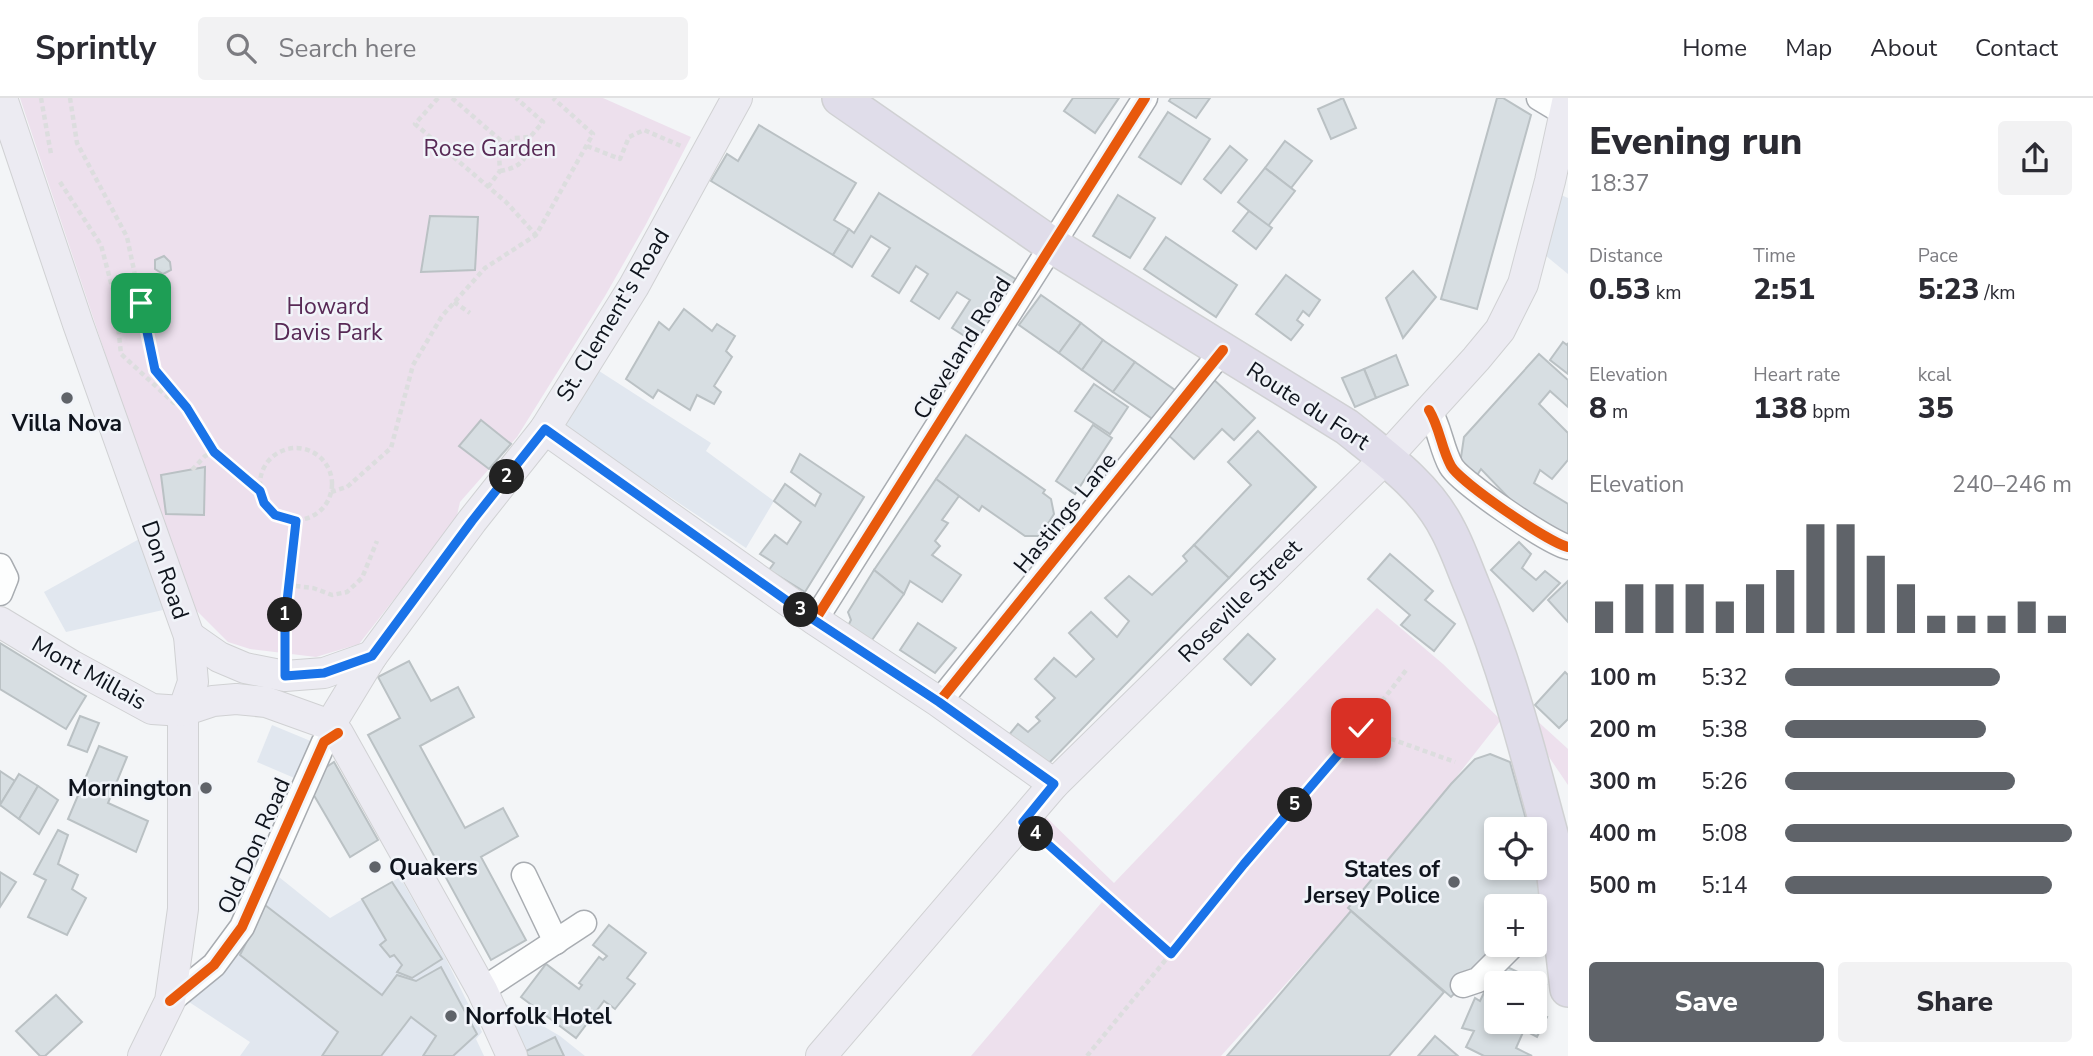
<!DOCTYPE html>
<html lang="en">
<head>
<meta charset="utf-8">
<style>
  :root { --surface:#fff; --page:#f2f2f3; --text:#2b2b33; --muted:#7c7c81; --line:#e1e1e2; --accent:#5f6369 }
  body { margin:0; font-family:"Nunito Sans",sans-serif; background:var(--page); color:var(--text); height:100vh; display:flex; flex-direction:column; font-size:26px; white-space:nowrap }
  * { box-sizing:border-box; margin:0 }
  p { font-size:23px; color:var(--muted) }
  .icon { flex:none; width:38px; height:38px; fill:none; stroke:currentColor; stroke-width:2; stroke-linecap:round; stroke-linejoin:round }
  .map { position:relative; flex:1; overflow:hidden }
  .panel { display:flex; flex-direction:column; background:var(--surface); width:525px }
  .panel>* { flex:none }
  .fabs { position:absolute; left:1484px; top:719px; display:grid; gap:14px }
  .fabs a { display:grid; place-items:center; width:63px; height:63px; border-radius:7px; background:var(--surface); box-shadow:0 4px 10px #0003; font-size:35px }
  .pin { position:absolute; display:grid; place-items:center; width:60px; height:60px; color:#fff; margin:-30px; border-radius:14px; box-shadow:0 4px 10px #0006 }
  .km { position:absolute; width:35px; height:35px; margin:-18px; border-radius:50%; background:#222; color:#fff; font-size:19px; line-height:35px; text-align:center }
  .round { display:grid; place-items:center; flex:none; width:74px; height:74px; border-radius:7px; background:var(--page) }
  .summary { display:flex; align-items:center; justify-content:space-between; height:119px; padding:0 21px }
  h1 { font-size:38px; font-weight:800; line-height:52px }
  .stats { display:grid; grid-template-columns:repeat(3,1fr); gap:10px; height:119px; padding:7px 21px }
  .stats div { display:grid; align-content:center }
  .stats b { font-size:30px; font-weight:800 }
  .stats small { font-size:19px; font-weight:400 }
  .stats p { font-size:19px }
  .chart { height:196px; padding:14px 21px }
  .chart p { display:flex; justify-content:space-between }
  .chart svg { width:100%; height:126px; margin-top:7px; stroke:var(--accent); stroke-width:6 }
  .action { display:flex; gap:14px; margin-top:auto; padding:14px 21px }
  .action a { flex:1; height:80px; border-radius:7px; background:var(--accent); color:#fff; font-size:28px; font-weight:800; line-height:80px; text-align:center }
  .action a+a { background:var(--page); color:var(--text) }
  ul { padding:0 21px; list-style:none; font-size:23px }
  li { display:grid; grid-template-columns:112px 84px 1fr; align-items:center; height:52px }
  li i { height:18px; border-radius:9px; background:var(--accent) }
  header { display:flex; align-items:center; gap:42px; box-sizing:border-box; height:98px; padding:0 35px; background:var(--surface); border-bottom:2px solid var(--line) }
  header strong { font-size:33px }
  nav { display:flex; gap:38px; margin-inline-start:auto; font-size:24px }
  .search { width:490px; height:63px; background:var(--page); display:flex; align-items:center; gap:18px; box-sizing:border-box; padding:0 24px; border-radius:7px; color:var(--muted); font-size:26px }
  main { display:flex; flex:1; min-height:0 }
  .map>svg:first-child { display:block }
  .built { fill:#e1e7ef }
  .green { fill:#ede0ed }
  .building { fill:#d7dee2; stroke:#bac1c4; stroke-width:2 }
  .lines { fill:none; stroke-linecap:round; stroke-linejoin:round }
  .minor-casing { stroke:#a8acb1; stroke-width:27 }
  .major-casing { stroke:#d0d1d3; stroke-width:32 }
  .highway-casing { stroke:#d0d1d3; stroke-width:38 }
  .path { stroke:#dcddde; stroke-width:4.5; stroke-dasharray:5 3.5; stroke-linecap:butt }
  .minor { stroke:#fdfefe; stroke-width:24 }
  .major { stroke:#ecebf2; stroke-width:30 }
  .highway { stroke:#e0ddea; stroke-width:35 }
  .cycleway-casing { stroke:#f1f4f9; stroke-width:15 }
  .cycleway { stroke:#e8590c; stroke-width:10 }
  .route-casing { stroke:#fff; stroke-width:14 }
  .route { stroke:#1a73e8; stroke-width:9 }
  .poi-dot { fill:#5f6369; stroke:#f1f4f9; stroke-width:2.5 }
  .labels { text-anchor:middle; dominant-baseline:central; stroke-width:5; stroke-linejoin:round; paint-order:stroke }
  .park-label { font-size:23px; fill:#582a56; stroke:#f1f4f9 }
  .street-label { font-size:23px; fill:#0f141d; stroke:#f1f4f9 }
  .poi-label { font-size:23px; font-weight:bold; fill:#0f141d; stroke:#f1f4f9; text-anchor:end }
</style>
</head>
<body>
<header>
<strong>Sprintly</strong>
<div class="search"><svg class="icon" aria-label="search" viewBox="0 0 24 24"><circle cx="10" cy="10" r="6"/><path d="M15 15l6 6"/></svg>Search here</div>
<nav><a>Home</a><a>Map</a><a>About</a><a>Contact</a></nav>
</header>
<main>
<div class="map">
<svg width="1568" height="958" viewBox="0 0 1568 958">
  <rect width="100%" height="100%" fill="#f3f5f7"/>
  <!-- built -->
  <g class="built">
    <path d="M 1561,97 L 1568,100 L 1568,176 L 1545,157 Z"/>
    <path d="M 596,271 L 711,345 L 706,353 L 774,403 L 746,450 L 561,326 Z"/>
    <path d="M 141,440 L 163,512 L 66,534 L 44,494 Z"/>
    <path d="M 272,627 L 313,644 L 299,682 L 257,664 Z"/>
    <path d="M 274,775 L 330,820 L 400,779 L 445,859 L 482,934 L 476,941 L 484,958 L 240,958 L 250,944 L 186,902 Z"/>
    <path d="M 482,892 L 560,938 L 585,958 L 512,958 Z"/>
  </g>
  <!-- green -->
  <g class="green">
    <path d="M 20,0 L 603,0 L 691,39 L 645,128 L 605,198 L 517,339 L 460,404 L 456,422 L 359,546 L 316,559 L 250,551 L 228,544 L 188,504 Z"/>
    <path d="M 1377,510 L 1443,566 L 1501,622 L 1352,812 L 1221,958 L 971,958 L 1102,804 L 1028,736 L 1044,717 L 1114,785 Z"/>
    <path d="M 1534,620 L 1568,651 L 1568,687 L 1549,659 Z"/>
  </g>
  <!-- building -->
  <g class="building">
    <path d="M 1073,0 L 1119,0 L 1095,35 L 1064,13 Z"/>
    <path d="M 1171,0 L 1210,0 L 1196,20 L 1169,3 Z"/>
    <path d="M 1343,0 L 1356,30 L 1331,41 L 1318,11 Z"/>
    <path d="M 1497,0 L 1503,0 L 1531,17 L 1477,211 L 1441,201 Z"/>
    <path d="M 1168,14 L 1210,41 L 1181,86 L 1139,59 Z"/>
    <path d="M 759,27 L 856,85 L 834,122 L 849,131 L 833,157 L 711,83 L 727,56 L 738,63 Z"/>
    <path d="M 1285,43 L 1312,63 L 1291,90 L 1265,70 Z"/>
    <path d="M 1230,48 L 1247,62 L 1221,95 L 1204,81 Z"/>
    <path d="M 1265,70 L 1295,93 L 1268,128 L 1238,104 Z"/>
    <path d="M 879,95 L 1017,182 L 977,246 L 952,230 L 970,202 L 957,194 L 939,221 L 911,203 L 928,176 L 916,168 L 899,195 L 872,178 L 890,150 L 871,138 L 852,169 L 833,157 L 849,131 L 854,135 Z"/>
    <path d="M 1118,97 L 1155,120 L 1130,160 L 1093,138 Z"/>
    <path d="M 1249,113 L 1272,130 L 1256,151 L 1233,133 Z"/>
    <path d="M 430,118 L 478,119 L 475,172 L 421,174 Z"/>
    <path d="M 1166,139 L 1237,187 L 1216,219 L 1144,171 Z"/>
    <path d="M 164,158 L 170,164 L 171,172 L 163,176 L 155,171 L 155,162 Z"/>
    <path d="M 1413,173 L 1436,199 L 1403,240 L 1386,200 Z"/>
    <path d="M 1286,177 L 1320,202 L 1309,218 L 1303,213 L 1297,222 L 1303,227 L 1291,242 L 1256,216 Z"/>
    <path d="M 1041,197 L 1081,225 L 1059,255 L 1019,227 Z"/>
    <path d="M 684,211 L 712,233 L 717,226 L 735,238 L 726,253 L 732,259 L 714,288 L 721,294 L 714,306 L 697,297 L 690,312 L 658,292 L 653,300 L 626,281 L 659,224 L 669,232 Z"/>
    <path d="M 1081,225 L 1103,242 L 1082,272 L 1059,255 Z"/>
    <path d="M 1103,242 L 1135,264 L 1113,294 L 1082,272 Z"/>
    <path d="M 1563,244 L 1567,247 L 1568,245 L 1568,276 L 1550,262 Z"/>
    <path d="M 1539,256 L 1568,282 L 1568,309 L 1550,293 L 1539,306 L 1568,335 L 1568,362 L 1552,381 L 1540,372 L 1534,385 L 1568,406 L 1568,440 L 1532,424 L 1481,371 L 1476,379 L 1460,366 L 1464,339 Z"/>
    <path d="M 1396,257 L 1408,287 L 1376,300 L 1364,271 Z"/>
    <path d="M 1135,264 L 1175,292 L 1154,322 L 1113,294 Z"/>
    <path d="M 1364,271 L 1376,300 L 1355,309 L 1342,280 Z"/>
    <path d="M 1211,279 L 1255,320 L 1234,342 L 1222,331 L 1194,361 L 1166,335 Z"/>
    <path d="M 1094,286 L 1128,309 L 1110,336 L 1075,313 Z"/>
    <path d="M 481,322 L 511,346 L 489,371 L 459,348 Z"/>
    <path d="M 1093,327 L 1112,340 L 1075,396 L 1056,383 Z"/>
    <path d="M 1258,333 L 1316,389 L 1229,480 L 1194,447 L 1251,387 L 1228,364 Z"/>
    <path d="M 966,337 L 1045,392 L 1043,395 L 1051,401 L 1054,416 L 1040,438 L 1025,438 L 982,408 L 979,413 L 936,381 Z"/>
    <path d="M 800,356 L 864,399 L 805,494 L 769,472 L 774,465 L 760,456 L 775,437 L 787,446 L 801,424 L 774,403 L 785,386 L 815,408 L 821,396 L 791,374 Z"/>
    <path d="M 205,369 L 204,417 L 166,416 L 161,377 Z"/>
    <path d="M 936,381 L 959,398 L 942,422 L 948,425 L 935,443 L 940,448 L 932,457 L 961,477 L 942,504 L 910,483 L 904,496 L 874,472 Z"/>
    <path d="M 1519,444 L 1531,456 L 1522,470 L 1536,482 L 1545,473 L 1560,485 L 1533,513 L 1491,472 Z"/>
    <path d="M 1194,447 L 1229,480 L 1048,666 L 1008,638 L 1018,626 L 1028,634 L 1040,623 L 1036,619 L 1055,600 L 1035,581 L 1054,560 L 1076,579 L 1094,561 L 1069,535 L 1091,514 L 1117,539 L 1129,523 L 1105,500 L 1129,478 L 1152,497 L 1187,463 L 1183,458 Z"/>
    <path d="M 1390,456 L 1433,493 L 1425,502 L 1455,526 L 1434,553 L 1401,527 L 1410,517 L 1368,481 Z"/>
    <path d="M 874,472 L 904,496 L 870,545 L 847,530 L 851,522 L 848,514 Z"/>
    <path d="M 1568,483 L 1568,524 L 1548,502 Z"/>
    <path d="M 918,525 L 956,550 L 935,575 L 900,552 Z"/>
    <path d="M 1248,536 L 1275,561 L 1251,587 L 1224,561 Z"/>
    <path d="M 0,545 L 86,598 L 66,631 L 0,591 Z"/>
    <path d="M 409,563 L 431,603 L 458,589 L 474,619 L 420,648 L 465,730 L 503,710 L 518,738 L 481,759 L 526,842 L 491,862 L 368,637 L 400,620 L 378,579 Z"/>
    <path d="M 1565,574 L 1568,577 L 1568,621 L 1559,630 L 1535,607 Z"/>
    <path d="M 80,618 L 99,625 L 87,654 L 68,647 Z"/>
    <path d="M 99,648 L 127,659 L 108,705 L 148,723 L 136,754 L 68,721 Z"/>
    <path d="M 1490,656 L 1510,664 L 1529,732 L 1496,732 L 1496,770 L 1535,770 L 1535,761 L 1541,799 L 1535,808 L 1496,808 L 1496,847 L 1503,847 L 1451,899 L 1348,810 L 1451,686 L 1475,661 Z"/>
    <path d="M 334,664 L 378,742 L 350,759 L 312,694 L 322,672 Z"/>
    <path d="M 0,673 L 15,683 L 0,707 Z"/>
    <path d="M 19,676 L 38,688 L 19,721 L 0,707 Z"/>
    <path d="M 38,688 L 58,702 L 39,736 L 19,721 Z"/>
    <path d="M 58,732 L 68,737 L 58,766 L 78,777 L 72,791 L 86,800 L 67,837 L 28,819 L 46,782 L 34,776 Z"/>
    <path d="M 0,774 L 16,784 L 0,809 Z"/>
    <path d="M 392,784 L 442,861 L 412,880 L 397,874 L 402,867 L 394,857 L 390,859 L 380,847 L 386,842 L 362,801 Z"/>
    <path d="M 265,807 L 382,897 L 397,877 L 416,883 L 441,869 L 477,936 L 453,958 L 423,958 L 436,938 L 411,919 L 381,958 L 322,958 L 338,934 L 240,857 Z"/>
    <path d="M 1351,813 L 1444,894 L 1389,958 L 1227,958 Z"/>
    <path d="M 609,827 L 646,855 L 627,880 L 635,886 L 615,911 L 604,903 L 576,940 L 521,899 L 546,866 L 579,891 L 582,887 L 579,885 L 599,859 L 603,862 L 607,858 L 593,847 Z"/>
    <path d="M 1505,868 L 1546,887 L 1535,910 L 1535,886 L 1496,886 L 1496,924 L 1535,924 L 1535,914 L 1547,919 L 1537,939 L 1524,932 L 1516,950 L 1532,958 L 1484,958 L 1466,949 L 1474,933 L 1462,930 L 1475,900 L 1480,903 L 1489,884 L 1495,887 Z"/>
    <path d="M 56,897 L 82,924 L 45,958 L 40,958 L 16,933 Z"/>
    <path d="M 1435,938 L 1458,958 L 1418,958 Z"/>
    <path d="M 555,939 L 564,958 L 528,958 L 526,953 Z"/>
  </g>
  <g class="lines">
    <!-- minor casing -->
    <g class="minor-casing">
      <g id="minor">
        <path d="M 1539,0 L 1564,15"/>
        <path d="M 1429,312 C 1440,330 1441,350 1451,368 C 1460,384 1549,445 1568,449"/>
        <path d="M 0,468 L 6,480 L 0,495"/>
        <path d="M 815,522 L 1145,0"/>
        <path d="M 939,604 L 1223,252"/>
        <path d="M 524,777 L 556,844"/>
        <path d="M 1535,823 L 1557,797"/>
        <path d="M 1463,887 L 1478,882 L 1513,847"/>
        <path d="M 482,892 L 584,825"/>
        <path d="M 170,903 L 214,867 L 242,829 L 324,644 L 338,635"/>
      </g>
    </g>
    <!-- major casing -->
    <g class="major-casing">
      <g id="major">
        <path d="M 2,0 L 78,226 L 189,538 L 193,584 L 183,613 L 183,811 L 170,903 L 143,958"/>
        <path d="M 545,331 L 815,522 L 939,604 L 1054,686"/>
        <path d="M 0,524 L 71,567 L 152,611 L 183,613 L 213,603 L 236,601 L 266,604 L 330,627 L 338,635 L 482,892 L 512,958"/>
        <path d="M 189,538 L 219,559 L 245,570 L 285,578 L 324,575 L 372,558"/>
        <path d="M 330,627 L 372,558 L 472,423 L 545,331 L 634,188 L 737,0"/>
        <path d="M 821,958 L 1054,686 L 1386,360 L 1476,261 L 1500,232 L 1523,186 L 1550,83 L 1568,0"/>
      </g>
    </g>
    <!-- highway casing -->
    <g class="highway-casing">
      <g id="highway">
        <path d="M 840,0 L 1052,147 L 1347,329 C 1383,358 1425,387 1447,430 C 1457,448 1464,469 1472,488 C 1515,590 1538,696 1568,802"/>
        <path d="M 1555,779 L 1568,891"/>
      </g>
    </g>
    <!-- path -->
    <g class="path">
      <path d="M 41,0 L 51,56"/>
      <path d="M 70,0 L 77,45 L 127,139 L 155,272 L 187,310 L 214,354 L 260,393"/>
      <path d="M 438,0 L 415,26 L 506,104 L 536,137"/>
      <path d="M 452,0 L 507,48"/>
      <path d="M 587,48 L 620,61 L 629,39 L 644,32 L 681,48"/>
      <path d="M 500,73 C 522,69 528,61 530,39"/>
      <path d="M 60,84 L 101,147 L 115,200 L 121,256 L 174,305 L 186,310"/>
      <path d="M 488,89 L 500,73 L 499,57 L 514,40 L 530,39 L 543,24 L 516,0"/>
      <path d="M 454,204 L 470,215"/>
      <circle cx="296" cy="386" r="36"/>
      <path d="M 192,372 L 205,358 L 214,354"/>
      <path d="M 331,394 L 347,389 L 391,350 L 413,267 L 442,218 L 485,170 L 536,137 L 593,36 L 553,0"/>
      <path d="M 287,487 L 313,490 L 332,497 L 347,494 L 362,480 L 377,443"/>
      <path d="M 284,551 L 287,487 L 296,423"/>
      <path d="M 1361,630 L 1407,571"/>
      <path d="M 1042,741 L 1171,856"/>
      <path d="M 1087,958 L 1244,766 L 1361,630 L 1455,664"/>
    </g>
    <!-- minor -->
    <use href="#minor" class="minor"/>
    <!-- major -->
    <use href="#major" class="major"/>
    <!-- highway -->
    <use href="#highway" class="highway"/>
    <!-- cycleway casing -->
    <g class="cycleway-casing">
      <g id="cycleway">
        <path d="M 1429,312 C 1440,330 1441,350 1451,368 C 1460,384 1549,445 1568,449"/>
        <path d="M 815,522 L 1145,0"/>
        <path d="M 939,604 L 1223,252"/>
        <path d="M 170,903 L 214,867 L 242,829 L 324,644 L 338,635"/>
      </g>
    </g>
    <!-- cycleway -->
    <use href="#cycleway" class="cycleway"/>
  </g>
  <g class="lines">
    <!-- route casing -->
    <g class="route-casing">
      <path id="route" d="M 141,205 L 155,272 L 187,310 L 214,354 L 260,393 L 264,405 L 275,417 L 296,423 L 285,521 L 285,578 L 324,575 L 372,558 L 472,423 L 545,331 L 814,522 L 939,604 L 1054,686 L 1023,724 L 1171,856 L 1244,766 L 1361,630"/>
    </g>
    <!-- route -->
    <use href="#route" class="route"/>
  </g>
  <!-- markers -->
  <g class="poi-dot">
    <circle cx="67" cy="300" r="7"/>
    <circle cx="206" cy="690" r="7"/>
    <circle cx="375" cy="769" r="7"/>
    <circle cx="1454" cy="784" r="7"/>
    <circle cx="451" cy="918" r="7"/>
  </g>
  <g class="labels">
    <!-- park labels -->
    <g class="park-label">
      <text x="490" y="50">Rose Garden</text>
      <text x="328" y="208">Howard<tspan x="328" dy="26">Davis Park</tspan></text>
    </g>
    <!-- street labels -->
    <g class="street-label">
      <text transform="translate(613 217) rotate(-59)">St. Clement's Road</text>
      <text transform="translate(962 250) rotate(-58)">Cleveland Road</text>
      <text transform="translate(1308 308) rotate(33)">Route du Fort</text>
      <text transform="translate(1065 415) rotate(-51)">Hastings Lane</text>
      <text transform="translate(165 472) rotate(71)">Don Road</text>
      <text transform="translate(1240 503) rotate(-45)">Roseville Street</text>
      <text transform="translate(89 575) rotate(29)">Mont Millais</text>
      <text transform="translate(254 748) rotate(-66)">Old Don Road</text>
    </g>
    <!-- poi labels -->
    <g class="poi-label">
      <text x="67" y="325" text-anchor="middle">Villa Nova</text>
      <text x="192" y="690">Mornington</text>
      <text x="389" y="769" text-anchor="start">Quakers</text>
      <text x="1440" y="771">States of<tspan x="1440" dy="26">Jersey Police</tspan></text>
      <text x="465" y="918" text-anchor="start">Norfolk Hotel</text>
    </g>
  </g>
</svg>
<div class="fabs">
<a><svg class="icon" aria-label="locate" viewBox="0 0 24 24"><circle cx="12" cy="12" r="6"/><path d="M12 2v4M12 18v4M2 12h4M18 12h4"/></svg></a>
<a>+</a>
<a>−</a>
</div>
<div class="pin" style="left:141px;top:205px;background:#1e9e55"><svg class="icon" aria-label="arrive" viewBox="0 0 24 24"><path d="M6 21V4h12l-3 4 3 4H6"/></svg></div>
<div class="pin" style="left:1361px;top:630px;background:#d93025"><svg class="icon" aria-label="check" viewBox="0 0 24 24"><path d="M5 12l5 5 9-10"/></svg></div>
<b class="km" style="left:285px;top:517px">1</b>
<b class="km" style="left:507px;top:379px">2</b>
<b class="km" style="left:801px;top:512px">3</b>
<b class="km" style="left:1036px;top:736px">4</b>
<b class="km" style="left:1295px;top:707px">5</b>
</div>
<section class="panel">
<div class="summary"><div><h1>Evening run</h1><p>18:37</p></div><a class="round"><svg class="icon" aria-label="share" viewBox="0 0 24 24"><path d="M12 15V3M7 8l5-5 5 5M5 13v7h14v-7"/></svg></a></div>
<div class="stats">
<div><p>Distance</p><b>0.53<small> km</small></b></div>
<div><p>Time</p><b>2:51</b></div>
<div><p>Pace</p><b>5:23<small> /km</small></b></div>
</div>
<div class="stats">
<div><p>Elevation</p><b>8<small> m</small></b></div>
<div><p>Heart rate</p><b>138<small> bpm</small></b></div>
<div><p>kcal</p><b>35</b></div>
</div>
<div class="chart"><p><span>Elevation</span>240–246 m</p>
<svg viewBox="0 0 160 44" preserveAspectRatio="none"><path d="M5 44V33M15 44V27M25 44V27M35 44V27M45 44V33M55 44V27M65 44V22M75 44V6M85 44V6M95 44V17M105 44V27M115 44V38M125 44V38M135 44V38M145 44V33M155 44V38"/></svg>
</div>
<ul>
<li><b>100 m</b>5:32<i style="width:75%"></i></li>
<li><b>200 m</b>5:38<i style="width:70%"></i></li>
<li><b>300 m</b>5:26<i style="width:80%"></i></li>
<li><b>400 m</b>5:08<i style="width:100%"></i></li>
<li><b>500 m</b>5:14<i style="width:93%"></i></li>
</ul>
<div class="action"><a>Save</a><a>Share</a></div>
</section>
</main>
</body>
</html>
